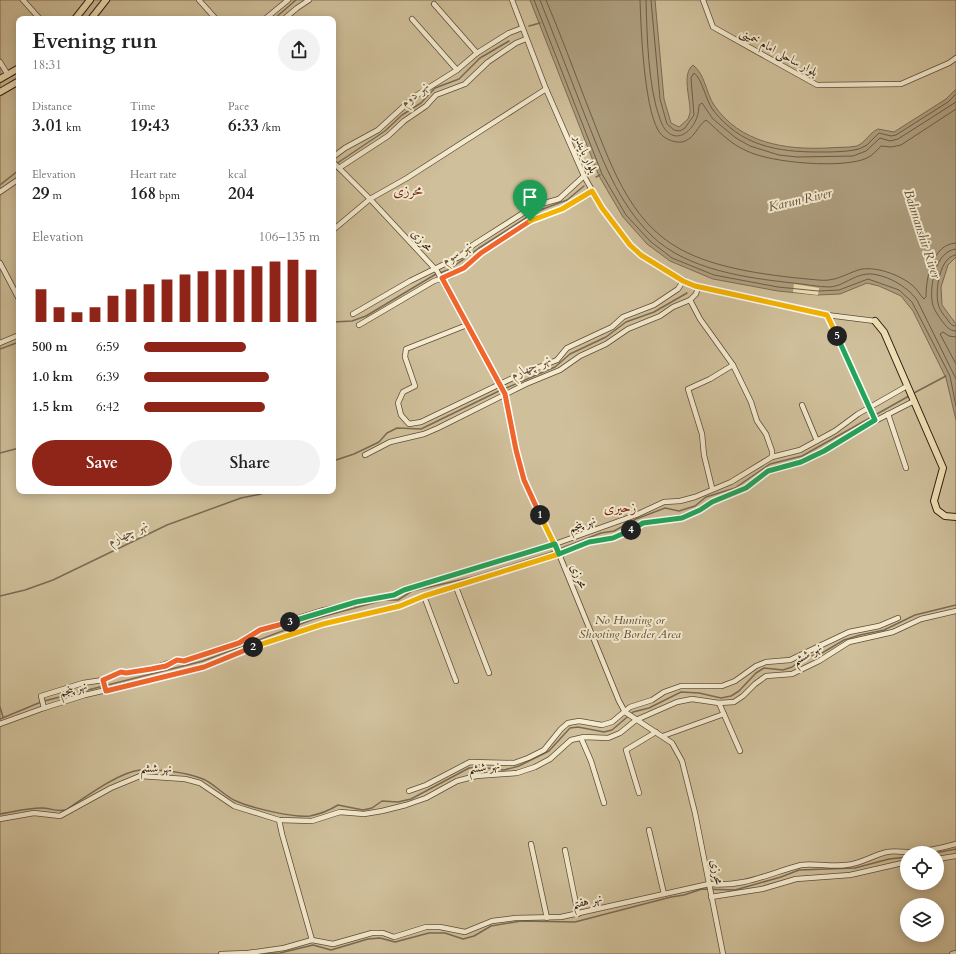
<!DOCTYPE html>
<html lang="en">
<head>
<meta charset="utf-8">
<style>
  :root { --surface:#fff; --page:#f2f2f2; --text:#222; --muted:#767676; --accent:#8f2418 }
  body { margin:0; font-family:Cardo,Amiri,serif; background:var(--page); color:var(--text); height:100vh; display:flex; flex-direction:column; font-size:15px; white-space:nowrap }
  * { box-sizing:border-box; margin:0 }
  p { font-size:13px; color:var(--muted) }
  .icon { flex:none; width:22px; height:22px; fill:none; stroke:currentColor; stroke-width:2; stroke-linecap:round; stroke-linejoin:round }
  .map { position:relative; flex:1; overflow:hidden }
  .side { position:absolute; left:16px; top:16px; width:320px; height:478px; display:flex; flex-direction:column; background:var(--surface); border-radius:8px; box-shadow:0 2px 10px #0003 }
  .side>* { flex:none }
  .controls { position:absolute; left:900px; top:846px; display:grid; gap:8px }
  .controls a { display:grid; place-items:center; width:44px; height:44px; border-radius:50%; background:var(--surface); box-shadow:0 2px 10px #0003; font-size:20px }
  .pin { position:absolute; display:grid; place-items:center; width:34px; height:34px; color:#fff; margin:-41px -17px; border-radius:50% 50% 50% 0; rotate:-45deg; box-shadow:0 0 4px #0007 }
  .pin .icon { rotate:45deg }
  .km { position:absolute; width:20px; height:20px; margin:-10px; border-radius:50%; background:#222; color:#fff; font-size:11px; line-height:20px; text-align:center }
  .round { display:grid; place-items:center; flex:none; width:42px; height:42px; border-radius:21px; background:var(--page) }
  .headline { display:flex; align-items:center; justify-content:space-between; height:68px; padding:0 16px }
  h1 { font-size:22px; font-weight:600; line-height:30px }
  .stats { display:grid; grid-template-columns:repeat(3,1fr); gap:6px; height:68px; padding:4px 16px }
  .stats div { display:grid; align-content:center }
  .stats b { font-size:17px; font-weight:600 }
  .stats small { font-size:11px; font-weight:400 }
  .stats p { font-size:11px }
  .chart { height:112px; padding:8px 16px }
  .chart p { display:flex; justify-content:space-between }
  .chart svg { width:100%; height:72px; margin-top:4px; stroke:var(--accent); stroke-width:6 }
  .cta { display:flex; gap:8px; margin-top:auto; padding:8px 16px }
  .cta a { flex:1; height:46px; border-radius:24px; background:var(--accent); color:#fff; font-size:16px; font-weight:600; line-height:46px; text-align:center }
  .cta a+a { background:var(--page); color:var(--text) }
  ul { padding:0 16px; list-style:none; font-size:13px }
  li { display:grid; grid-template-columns:64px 48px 1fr; align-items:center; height:30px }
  li i { height:10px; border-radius:5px; background:var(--accent) }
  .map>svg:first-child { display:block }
  .green { fill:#cfbf9a; stroke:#7f6d56; fill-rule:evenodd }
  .water { fill:#ae9e7e; stroke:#7b6a52 }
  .pier { fill:#f0e1b6 }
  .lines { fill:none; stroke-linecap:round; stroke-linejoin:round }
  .shore { stroke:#6e5c48; stroke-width:1 }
  .stream { stroke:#7b6a52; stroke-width:1.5 }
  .minor-casing { stroke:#5f4c3a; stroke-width:6 }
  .major-casing { stroke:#2f1b11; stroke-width:8 }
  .minor { stroke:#f5ecd0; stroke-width:4.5 }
  .major { stroke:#f0e1b6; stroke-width:6 }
  .split-1-casing { stroke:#fff; stroke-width:8 }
  .split-2-casing { stroke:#fff; stroke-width:8 }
  .split-3-casing { stroke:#fff; stroke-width:8 }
  .split-4-casing { stroke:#fff; stroke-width:8 }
  .split-5-casing { stroke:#fff; stroke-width:8 }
  .split-6-casing { stroke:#fff; stroke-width:8 }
  .split-1 { stroke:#f0652b; stroke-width:5 }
  .split-2 { stroke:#f5b400; stroke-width:5 }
  .split-3 { stroke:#f0652b; stroke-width:5 }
  .split-4 { stroke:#22a559; stroke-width:5 }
  .split-5 { stroke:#22a559; stroke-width:5 }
  .split-6 { stroke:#f5b400; stroke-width:5 }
  .labels { text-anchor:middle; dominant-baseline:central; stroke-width:4; stroke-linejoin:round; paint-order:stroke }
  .street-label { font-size:12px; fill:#2f1b11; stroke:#f5ecd0 }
  .park-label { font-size:12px; font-style:italic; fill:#5f4c3a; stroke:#f5ecd0 }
  .water-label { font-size:13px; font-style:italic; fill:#624f3d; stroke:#f5ecd0 }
  .quarter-label { font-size:14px; fill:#7a1f14; stroke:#f5ecd0 }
</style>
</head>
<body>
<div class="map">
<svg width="956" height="954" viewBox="0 0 956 954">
  <rect width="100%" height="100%" fill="#f0e1b6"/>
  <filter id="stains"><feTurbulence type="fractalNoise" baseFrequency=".005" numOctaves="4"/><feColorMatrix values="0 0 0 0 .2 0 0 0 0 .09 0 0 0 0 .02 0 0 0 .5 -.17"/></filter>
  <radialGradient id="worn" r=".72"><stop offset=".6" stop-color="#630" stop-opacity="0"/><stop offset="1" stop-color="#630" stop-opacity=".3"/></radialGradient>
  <!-- green -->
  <path class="green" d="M 0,0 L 956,0 L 956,954 L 0,954 ZM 19,19 L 333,19 L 333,491 L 19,491 ZM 907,853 L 937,853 L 937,883 L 907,883 ZM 907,905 L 937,905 L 937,935 L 907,935 Z"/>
  <!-- water -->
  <path class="water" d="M 530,0 L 655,0 L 664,99 L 671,123 L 679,127 L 688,119 L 690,113 C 691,100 681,74 693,65 C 705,74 706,93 714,105 C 740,143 785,150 827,148 C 837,147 847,148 857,146 C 866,142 869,133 878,129 L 894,132 L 946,99 L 956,89 L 956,257 L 948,265 L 941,287 L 942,305 L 956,324 L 956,420 L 946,378 L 913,311 L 901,296 L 879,286 L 867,283 L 840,294 L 818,295 L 778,291 L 713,279 L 670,261 L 647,244 L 623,217 L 599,176 Z"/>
  <!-- pier -->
  <path class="pier" d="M 794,284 L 819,288 L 818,295 L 793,292 Z"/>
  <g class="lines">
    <!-- shore -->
    <g class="shore">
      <path d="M 534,0 L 602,174 L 626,215 L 650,241 L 672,258 L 714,275 L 778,287 L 818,291 L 839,290 L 868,279 L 899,290 L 912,302 L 950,376 L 956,406"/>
      <path d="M 540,0 C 555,37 569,75 584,113 C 602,158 617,202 652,236 C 687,270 747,278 793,283 C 805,284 817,287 830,287 C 843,286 854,275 867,274 C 884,273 907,286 917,300 L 956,379"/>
      <path d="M 546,0 C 561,35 574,71 588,107 C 609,159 627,220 680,249 C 718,270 774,276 818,280 C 834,282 844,275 858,270 C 874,265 900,275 912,285 C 917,289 920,295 924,299 L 926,297 C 926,278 932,244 956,243"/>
      <path d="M 640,0 C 641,30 644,105 658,130 C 662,138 673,143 682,142 C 695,139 697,126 706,120 C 719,131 730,144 747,151 C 771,163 844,169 867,158 C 873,155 877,150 881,146 L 891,147 L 901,145 L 956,109"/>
      <path d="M 646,0 C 647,35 648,87 660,119 C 671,152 699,131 699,105 L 702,103 L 713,119 L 736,138 L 750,146 L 779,155 L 797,157 L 853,156 L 866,151 L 880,138 L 890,141 L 898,139 L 956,102"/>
      <path d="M 651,0 L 660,99 L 667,124 L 674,130 L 680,131 L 685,128 L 694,115 L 691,78 L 694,73 C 702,78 706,101 713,110 C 741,146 777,152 819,152 C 832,152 846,152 859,149 L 867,145 L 879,133 L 891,136 L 896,135 L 948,102 L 956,94"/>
      <path d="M 956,249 C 935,251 930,286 932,301 C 933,309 938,315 942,321 C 946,326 949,331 956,331"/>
      <path d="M 956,255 C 940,256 935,290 938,303 C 939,309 943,314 947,319 C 950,323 951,326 956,326"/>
      <path d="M 956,337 L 949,336 L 943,332 L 940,334 L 956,364"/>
    </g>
    <!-- stream -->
    <g class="stream">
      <path d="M 274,19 L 296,0"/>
      <path d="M 529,26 L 540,23"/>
      <path d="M 333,166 L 385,131 L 402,115 L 421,103 L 435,88 L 459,79 L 480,58 L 509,41"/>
      <path d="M 596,177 L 600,175"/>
      <path d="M 0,185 L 19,170"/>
      <path d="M 440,273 L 450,269 L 479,248 L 535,212 L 567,200 L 584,186"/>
      <path d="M 333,322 L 352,321 L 366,316 L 436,274"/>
      <path d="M 0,349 L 19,342"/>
      <path d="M 504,389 L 555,367 L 570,354 L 606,337 L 626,322 L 654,312 L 687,293"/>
      <path d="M 912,394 L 946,376"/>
      <path d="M 0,453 L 19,448"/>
      <path d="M 333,461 L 354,454 L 379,442 L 387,433 L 397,428 L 421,429 L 501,390"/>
      <path d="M 0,596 L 25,590 L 53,580 L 167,525 L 241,498 L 261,494 L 267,491"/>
      <path d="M 44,701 L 203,661 L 314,619 L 384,600 L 398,600 L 412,591 L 473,577 L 549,553 L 601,533 L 614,531 L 636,519 L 665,508 L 679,511 L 695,506 L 706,497 L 735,488 L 770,464 L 802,456 L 909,396"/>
      <path d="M 0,707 L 3,717"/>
      <path d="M 0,719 L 41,702"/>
      <path d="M 0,814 C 13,812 28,808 41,808 C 52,808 54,812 66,810 C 84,798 119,772 140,770 C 160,769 185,772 203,779 C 215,784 224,796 236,801 C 252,808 294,818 310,816 C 320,814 330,810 338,805 L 363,810 L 372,808 L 382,801 L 398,802 L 411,799 L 469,768 L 478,767 L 504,770 L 519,766 L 549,751 L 570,728 L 578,727 L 604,732 L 612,730 L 633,712 L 649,708 L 681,692 L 699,693 L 721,698 L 731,696 L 739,691 L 756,673 L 764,668 L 783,670 L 792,667 L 804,658 L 822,653 L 844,640 L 860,635 L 884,630 L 915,615 L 956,605"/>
      <path d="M 935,853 L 956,849"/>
      <path d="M 263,954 L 280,953 L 313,945 L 331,950 L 368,939 L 380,938 L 395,942 L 429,933 L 445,933 L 463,939 L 474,936 L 491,926 L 521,921 L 575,922 L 671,897 L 684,895 L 702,889 L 735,890 L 781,877 L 799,870 L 855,868 L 889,859 L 907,857"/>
    </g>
    <!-- minor casing -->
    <g class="minor-casing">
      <g id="minor">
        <path d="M 23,0 L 40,19"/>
        <path d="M 199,0 L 216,19"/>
        <path d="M 512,0 L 546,89 L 584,176 L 602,208 L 630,245 L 641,255 L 664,270 L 695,286 L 827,315 L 875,321"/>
        <path d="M 703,0 L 713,27 L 817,85 L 901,84 L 949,63 L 956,58"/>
        <path d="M 434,4 L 477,53"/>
        <path d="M 265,19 L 288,0"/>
        <path d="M 284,19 L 297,8 L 309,0"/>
        <path d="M 412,19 L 457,70"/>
        <path d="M 0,62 L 8,75"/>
        <path d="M 333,157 L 345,148 L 378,130 L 414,97 L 457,70 L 477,53 L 509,33 L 522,28"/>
        <path d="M 333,162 L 370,199 L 437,271 L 505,394 L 516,450 L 524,480 L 559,554 L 619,701 L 625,712 L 672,743 L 682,761 L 695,813 L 723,954"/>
        <path d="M 339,168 L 388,136 L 404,121 L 426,106 L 436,95 L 465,84 L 488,62 L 516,43 L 526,39"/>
        <path d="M 0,192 L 19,179"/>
        <path d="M 333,230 L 370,199 L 407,178 L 546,89"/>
        <path d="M 0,263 L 19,299"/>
        <path d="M 690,300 L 700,319 L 733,365 L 710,379 L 688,389 L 702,434 L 704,455 L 712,488"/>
        <path d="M 353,314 L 410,281 L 461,256 L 473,245 L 534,206 L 559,199 L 584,176"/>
        <path d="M 827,315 L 875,421"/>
        <path d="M 359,325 L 434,281 L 450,276 L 464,268 L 481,253 L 521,227 L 536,218 L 562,209 L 592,191"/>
        <path d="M 467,325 L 406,349 L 405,357 L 415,386 L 403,392 L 398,403 L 401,415 L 409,424 L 421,422 L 517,376 L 557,360 L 567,348 L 612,327 L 623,317 L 654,305 L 678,289 L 683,281"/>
        <path d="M 0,343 L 19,335"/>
        <path d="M 733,365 L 751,402 L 757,421 L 766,434 L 772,451 L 772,457"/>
        <path d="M 802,405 L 817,441"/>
        <path d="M 888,414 L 906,468"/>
        <path d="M 365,455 L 390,442 L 424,434 L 438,428 L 526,384 L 560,370 L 580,356 L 606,344 L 628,329 L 660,316 L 673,307 L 690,300 L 696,294 L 698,287"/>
        <path d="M 456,587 L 489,673"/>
        <path d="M 424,596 L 456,681"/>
        <path d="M 719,703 L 740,751"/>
        <path d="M 44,708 L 41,696 L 83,683 L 103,680 L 121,672 L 126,673 L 151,669 L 177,660 L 184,661 L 239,643 L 248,636 L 260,630 L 320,611 L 394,595 L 404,590 L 555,544 L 636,515 L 664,502 L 680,501 L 695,497 L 731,482 L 772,457 L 800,450 L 835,431 L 858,414 L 907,386"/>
        <path d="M 0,724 L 44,708 L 85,695 L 204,667 L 252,647 L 317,626 L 400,606 L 424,596 L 559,554 L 589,542 L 613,538 L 643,523 L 682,517 L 700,510 L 712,502 L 746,488 L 768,471 L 801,461 L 824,451 L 875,421 L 914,401"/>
        <path d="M 663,736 L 724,714"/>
        <path d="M 581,738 L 591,761 L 604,803"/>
        <path d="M 409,791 L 426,785 L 470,762 L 514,763 L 528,758 L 544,750 L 561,729 L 568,723 L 579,721 L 602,725 L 612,722 L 630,707 L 652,700 L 664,692 L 681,686 L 722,686 L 735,681 L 756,666 L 766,662 L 790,660 L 849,632 L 879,626 L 898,618"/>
        <path d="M 639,793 L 626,750 L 656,732"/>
        <path d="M 0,819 L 34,813 L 60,816 L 111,788 L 140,776 L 185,779 L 200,783 L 234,806 L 279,820 L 312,821 L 340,812 L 364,814 L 382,811 L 406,805 L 426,798 L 457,781 L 476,776 L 517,773 L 535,767 L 550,759 L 571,740 L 584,737 L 608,738 L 620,733 L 636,720 L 677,702 L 692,699 L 719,703 L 734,702 L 743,696 L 755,684 L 766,676 L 792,674 L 819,661 L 849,642 L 893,632 L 921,619 L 956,611"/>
        <path d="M 279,820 L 282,834 L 312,940"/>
        <path d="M 649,830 L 664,894"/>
        <path d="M 531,844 L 547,918"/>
        <path d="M 565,850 L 578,914"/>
        <path d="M 937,859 L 956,856"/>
        <path d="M 711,897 L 762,889 L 796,879 L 850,875 L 907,862"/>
        <path d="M 221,954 L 248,953 L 284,948 L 312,940 L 333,944 L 372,933 L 383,933 L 394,937 L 426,927 L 440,927 L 465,932 L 492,921 L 515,918 L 561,917 L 709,884 C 745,887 767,874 801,865 C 812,863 833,867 846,865 C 861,864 873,855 887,852 C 896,850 905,853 914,852 C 928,851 942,848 956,844"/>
        <path d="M 952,954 L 956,953"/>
      </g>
    </g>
    <!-- major casing -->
    <g class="major-casing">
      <g id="major">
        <path d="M 75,19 L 90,0"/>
        <path d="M 91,19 L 106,0"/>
        <path d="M 0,79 L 19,68"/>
        <path d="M 0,92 L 19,81"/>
        <path d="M 875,321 L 884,332 L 943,468 L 934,501 L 937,510 L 945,516 L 956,517"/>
      </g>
    </g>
    <!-- minor -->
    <use href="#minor" class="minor"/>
    <!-- major -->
    <use href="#major" class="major"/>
  </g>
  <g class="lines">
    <!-- split-1 casing -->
    <g class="split-1-casing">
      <path id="split-1" d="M 530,221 L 481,253 L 464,268 L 442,278 L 505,394 L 516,450 L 524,480 L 540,515"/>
    </g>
    <!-- split-2 casing -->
    <g class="split-2-casing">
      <path id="split-2" d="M 253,647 L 323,624 L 400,606 L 424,596 L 559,554 L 540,515"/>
    </g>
    <!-- split-3 casing -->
    <g class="split-3-casing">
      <path id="split-3" d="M 253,647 L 204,667 L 106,691 L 103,680 L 121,672 L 126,673 L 151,669 L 166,666 L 177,660 L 184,661 L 239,643 L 260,630 L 290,622"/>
    </g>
    <!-- split-4 casing -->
    <g class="split-4-casing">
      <path id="split-4" d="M 290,622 L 356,602 L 394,595 L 404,590 L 555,544 L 559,554 L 589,542 L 613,538 L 631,530"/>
    </g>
    <!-- split-5 casing -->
    <g class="split-5-casing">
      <path id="split-5" d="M 631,530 L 643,523 L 682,518 L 700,510 L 712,502 L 746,488 L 768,471 L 801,462 L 824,451 L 875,420 L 837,336"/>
    </g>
    <!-- split-6 casing -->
    <g class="split-6-casing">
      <path id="split-6" d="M 530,221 L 562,209 L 592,191 L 602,208 L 630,245 L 641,255 L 683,281 L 695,286 L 827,315 L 837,336"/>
    </g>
    <!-- split-1 -->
    <use href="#split-1" class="split-1"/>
    <!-- split-2 -->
    <use href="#split-2" class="split-2"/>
    <!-- split-3 -->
    <use href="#split-3" class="split-3"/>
    <!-- split-4 -->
    <use href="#split-4" class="split-4"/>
    <!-- split-5 -->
    <use href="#split-5" class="split-5"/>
    <!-- split-6 -->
    <use href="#split-6" class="split-6"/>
  </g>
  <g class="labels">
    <!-- street labels -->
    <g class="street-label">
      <text transform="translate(779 52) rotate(29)">بلوار ساحلی امام خمینی</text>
      <text transform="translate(586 154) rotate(66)">بلوار بایندر</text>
      <text transform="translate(422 240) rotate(47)">محرزی</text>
      <text transform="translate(582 524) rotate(-20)">نهر پنجم</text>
      <text transform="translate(579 576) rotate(67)">محرزی</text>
      <text transform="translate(807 654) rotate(-30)">نهر ششم</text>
      <text transform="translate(73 689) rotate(-16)">نهر پنجم</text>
      <text transform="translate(484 767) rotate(-7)">نهر ششم</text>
      <text transform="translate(156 768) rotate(1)">نهر ششم</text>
      <text transform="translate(717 872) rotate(79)">محرزی</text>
      <text transform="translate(587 901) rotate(-13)">نهر هفتم</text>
    </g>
    <!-- park labels -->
    <g class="park-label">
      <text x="630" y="620">No Hunting or<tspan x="630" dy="14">Shooting Border Area</tspan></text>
    </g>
    <!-- water labels -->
    <g class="water-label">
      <text transform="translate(415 94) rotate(-39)">نهر دوم</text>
      <text transform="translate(800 200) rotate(-13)">Karun River</text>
      <text transform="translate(922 234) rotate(72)">Bahmanshir River</text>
      <text transform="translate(457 253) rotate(-32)">نهر سوم</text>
      <text transform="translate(531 367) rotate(-24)">نهر چهارم</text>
      <text transform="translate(128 533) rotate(-26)">نهر چهارم</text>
    </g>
    <!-- quarter labels -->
    <g class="quarter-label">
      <text x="408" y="190">محرزی</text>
      <text x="620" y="507">زحیری</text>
    </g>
  </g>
  <rect width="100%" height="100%" filter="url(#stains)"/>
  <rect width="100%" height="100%" fill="url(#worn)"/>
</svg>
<div class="controls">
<a><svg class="icon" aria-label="locate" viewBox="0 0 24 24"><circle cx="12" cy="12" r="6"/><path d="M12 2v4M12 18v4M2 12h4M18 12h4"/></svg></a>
<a><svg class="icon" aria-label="layers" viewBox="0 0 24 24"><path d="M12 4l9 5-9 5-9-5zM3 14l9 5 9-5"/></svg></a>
</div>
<div class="pin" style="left:530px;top:221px;background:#1e9e55"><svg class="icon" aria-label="arrive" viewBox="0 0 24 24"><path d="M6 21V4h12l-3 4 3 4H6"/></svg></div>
<b class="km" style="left:540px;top:515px">1</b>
<b class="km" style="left:253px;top:647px">2</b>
<b class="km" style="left:290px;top:622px">3</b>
<b class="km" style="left:631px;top:530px">4</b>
<b class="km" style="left:837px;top:336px">5</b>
<section class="side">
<div class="headline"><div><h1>Evening run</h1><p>18:31</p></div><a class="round"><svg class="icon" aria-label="share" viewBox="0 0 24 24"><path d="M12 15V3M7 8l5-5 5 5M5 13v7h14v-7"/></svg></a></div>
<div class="stats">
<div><p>Distance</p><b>3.01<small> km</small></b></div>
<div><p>Time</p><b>19:43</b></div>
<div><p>Pace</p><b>6:33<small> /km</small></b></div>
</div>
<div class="stats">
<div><p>Elevation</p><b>29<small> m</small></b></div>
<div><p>Heart rate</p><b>168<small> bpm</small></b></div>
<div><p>kcal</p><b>204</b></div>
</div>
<div class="chart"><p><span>Elevation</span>106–135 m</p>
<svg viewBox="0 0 160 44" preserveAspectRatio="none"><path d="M5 44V24M15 44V35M25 44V38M35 44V35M45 44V28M55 44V24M65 44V21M75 44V18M85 44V15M95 44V13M105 44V12M115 44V12M125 44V10M135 44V7M145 44V6M155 44V12"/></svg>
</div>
<ul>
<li><b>500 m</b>6:59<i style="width:58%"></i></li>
<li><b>1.0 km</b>6:39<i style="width:71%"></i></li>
<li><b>1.5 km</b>6:42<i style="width:69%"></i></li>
</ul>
<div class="cta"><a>Save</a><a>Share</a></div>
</section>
</div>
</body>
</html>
